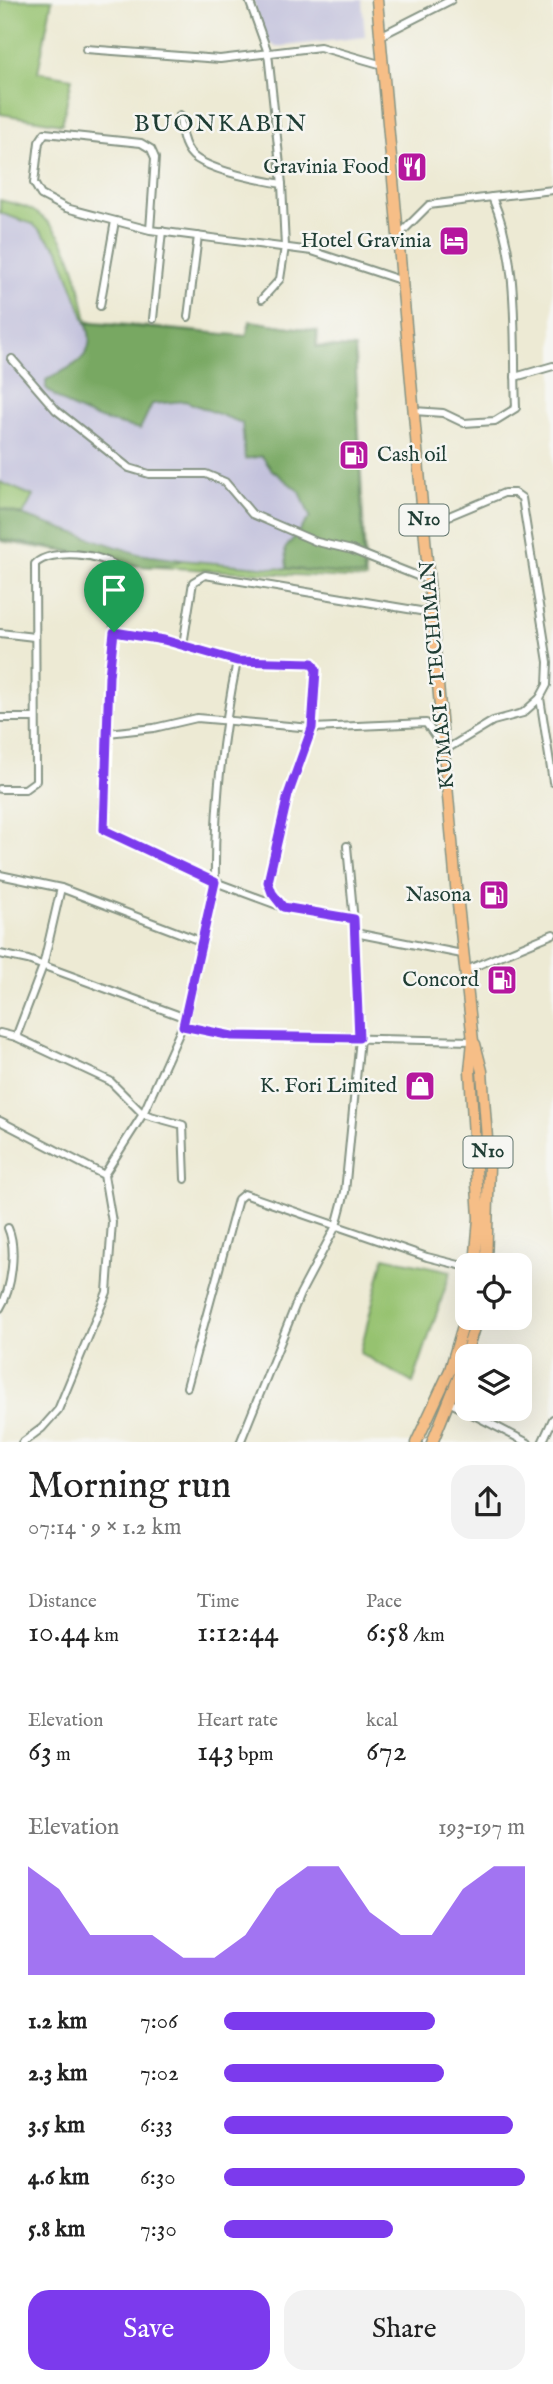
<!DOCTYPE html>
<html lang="en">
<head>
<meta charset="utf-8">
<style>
  :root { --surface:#fff; --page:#f2f2f2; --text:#222; --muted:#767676; --accent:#7c3aed }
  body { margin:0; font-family:"IM FELL English",serif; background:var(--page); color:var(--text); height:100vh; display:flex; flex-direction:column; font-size:26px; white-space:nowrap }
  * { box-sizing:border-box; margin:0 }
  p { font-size:23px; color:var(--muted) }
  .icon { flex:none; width:38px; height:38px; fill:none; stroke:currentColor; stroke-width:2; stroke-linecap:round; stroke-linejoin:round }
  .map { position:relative; height:1442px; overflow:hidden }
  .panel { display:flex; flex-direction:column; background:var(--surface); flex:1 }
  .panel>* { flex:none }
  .controls { position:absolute; left:455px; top:1253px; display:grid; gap:14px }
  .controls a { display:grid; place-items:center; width:77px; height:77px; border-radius:14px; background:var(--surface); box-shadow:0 7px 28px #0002; font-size:35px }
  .pin { position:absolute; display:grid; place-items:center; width:60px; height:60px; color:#fff; margin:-72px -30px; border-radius:50% 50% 50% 0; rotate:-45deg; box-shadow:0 0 7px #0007 }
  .pin .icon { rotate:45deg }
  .round { display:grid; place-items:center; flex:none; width:74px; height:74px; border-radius:21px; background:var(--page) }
  .headline { display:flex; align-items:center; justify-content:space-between; height:119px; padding:0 28px }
  h1 { font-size:38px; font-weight:600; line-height:52px }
  .stats { display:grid; grid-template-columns:repeat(3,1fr); gap:10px; height:119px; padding:7px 28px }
  .stats div { display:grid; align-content:center }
  .stats b { font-size:30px; font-weight:600 }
  .stats small { font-size:19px; font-weight:400 }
  .stats p { font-size:19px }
  .chart { height:196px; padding:14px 28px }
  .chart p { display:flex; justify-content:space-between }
  .chart svg { width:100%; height:126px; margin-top:7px; fill:var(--accent); opacity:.7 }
  .cta { display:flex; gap:14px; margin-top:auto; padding:14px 28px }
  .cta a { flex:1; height:80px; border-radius:21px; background:var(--accent); color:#fff; font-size:28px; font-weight:600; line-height:80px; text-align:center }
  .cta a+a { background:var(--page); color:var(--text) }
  ul { padding:0 28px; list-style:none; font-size:23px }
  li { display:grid; grid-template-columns:112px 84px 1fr; align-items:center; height:52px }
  li i { height:18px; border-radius:9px; background:var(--accent) }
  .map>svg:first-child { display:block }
  .industrial { fill:#c2c1dc }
  .green { fill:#96c26f; stroke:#5a8052; stroke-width:2 }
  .forest { fill:#78a862; stroke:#4c724b; stroke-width:2 }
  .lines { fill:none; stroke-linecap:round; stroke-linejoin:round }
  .minor-casing { stroke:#869484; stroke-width:10 }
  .trunk-casing { stroke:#869484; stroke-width:13 }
  .minor { stroke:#fff; stroke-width:6 }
  .trunk { stroke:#f6be87; stroke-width:10 }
  .route-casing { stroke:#fff; stroke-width:14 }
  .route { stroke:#7c3aed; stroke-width:9 }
  .labels { text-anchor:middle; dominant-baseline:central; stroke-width:5; stroke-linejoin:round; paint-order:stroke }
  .shield { fill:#f6f6f2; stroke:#60746d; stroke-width:2 }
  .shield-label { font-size:19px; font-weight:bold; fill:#1f3d34 }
  .poi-label { font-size:21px; fill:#1f3d34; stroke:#f6f6f2; text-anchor:end }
  .street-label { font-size:21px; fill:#1f3d34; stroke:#f6f6f2 }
  .quarter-label { font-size:24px; letter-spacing:2px; fill:#1f3d34; stroke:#f6f6f2 }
</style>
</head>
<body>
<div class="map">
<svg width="553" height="1443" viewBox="0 0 553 1443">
  <rect width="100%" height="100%" fill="#f6f6f2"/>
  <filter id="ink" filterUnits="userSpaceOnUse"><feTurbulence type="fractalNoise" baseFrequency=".0143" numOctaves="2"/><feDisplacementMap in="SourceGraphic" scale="14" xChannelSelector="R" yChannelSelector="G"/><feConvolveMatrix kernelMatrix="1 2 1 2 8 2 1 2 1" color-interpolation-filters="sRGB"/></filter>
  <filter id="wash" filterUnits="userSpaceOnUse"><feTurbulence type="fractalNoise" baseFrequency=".00686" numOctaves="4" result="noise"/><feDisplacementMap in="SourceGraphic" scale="28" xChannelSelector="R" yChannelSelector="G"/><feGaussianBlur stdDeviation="1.57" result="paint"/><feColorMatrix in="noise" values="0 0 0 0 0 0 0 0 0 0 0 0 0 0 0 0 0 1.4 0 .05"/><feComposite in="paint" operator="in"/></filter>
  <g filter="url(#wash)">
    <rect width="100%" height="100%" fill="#edead4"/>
    <!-- industrial -->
    <g class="industrial">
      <path d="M 253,0 L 362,0 L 365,37 L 276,47 L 266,40 Z"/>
      <path d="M 0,213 L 33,224 L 59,250 L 91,337 L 89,351 L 70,367 L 46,380 L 140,429 L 152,404 L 185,401 L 242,423 L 271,469 L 300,492 L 310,518 L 285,549 L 287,568 L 241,567 L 138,554 L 23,515 L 33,496 L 0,482 Z"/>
    </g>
    <!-- green -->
    <g class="green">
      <path d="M 0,0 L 52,0 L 38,72 L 72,78 L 62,124 L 0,114 Z"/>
      <path d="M 0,200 C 10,203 23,205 32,210 C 71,232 79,281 87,321 L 246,336 L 250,321 L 318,331 L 317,346 L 355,348 L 366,579 L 122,565 L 115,560 L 0,541 L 115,559 L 123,563 L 177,563 L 181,560 L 364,576 L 316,347 L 317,331 L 251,322 L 247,336 L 86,323 L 59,250 L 33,224 L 0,213 Z"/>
      <path d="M 0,482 L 33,496 L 23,515 L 0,508 Z"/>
      <path d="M 384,1257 L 451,1271 L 413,1383 L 360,1353 Z"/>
    </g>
    <!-- forest -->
    <g class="forest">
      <path d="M 251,321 L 317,331 L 316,347 L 355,348 L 364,576 L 287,568 L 285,549 L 310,517 L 300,492 L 271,469 L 262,456 L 245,459 L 242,423 L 185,401 L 152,404 L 140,429 C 105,421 72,414 46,388 L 46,380 C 72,366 100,357 86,323 L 246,336 Z"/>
      <path d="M 0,508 L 138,554 L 181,560 C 165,571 131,567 114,559 L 0,539 Z"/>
    </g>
  </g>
  <g filter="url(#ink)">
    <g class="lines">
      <!-- minor casing -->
      <g class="minor-casing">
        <g id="minor">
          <path d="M 249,0 L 268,53 L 282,184 L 285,247 L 280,279 L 262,299"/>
          <path d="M 380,36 L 451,0"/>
          <path d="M 86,49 L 220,59 L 320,47 L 383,65"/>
          <path d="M 180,115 C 181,129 182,145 193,156 C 210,171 259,180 282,184"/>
          <path d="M 492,197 L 553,190"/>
          <path d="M 150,230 L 155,158 L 151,149 L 141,143 L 45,133 L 39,142 L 34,183 L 41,195 L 66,208 L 150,230 L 312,251 L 403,281"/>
          <path d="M 398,236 L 429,205 L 492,197 C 520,260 513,340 516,408 L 495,421 L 464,423 L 443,413 L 414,411"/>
          <path d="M 100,306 L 115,221"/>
          <path d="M 188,317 L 198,236"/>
          <path d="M 153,319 L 162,231"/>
          <path d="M 12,359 L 56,410 L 129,468 L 149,474 L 206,474 L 225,482 L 252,514 L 317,542 L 352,550 L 430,581"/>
          <path d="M 515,377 L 553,366"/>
          <path d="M 114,632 L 164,640 L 237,661 L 312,663 L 316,670 L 312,728 L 288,795 L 268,882 L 272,893 L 283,907 L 354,919"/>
          <path d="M 0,633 L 34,637"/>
          <path d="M 183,645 L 193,582 L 205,575 L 432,613"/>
          <path d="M 237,661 C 222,735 214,807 215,882 L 280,906"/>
          <path d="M 540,698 L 553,782"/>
          <path d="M 0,718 L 34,718"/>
          <path d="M 108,733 L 154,728 L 197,718 L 312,728 L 426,723 L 445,750 L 493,721 L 523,713 L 540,698 L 547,685 L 548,662 L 522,498 L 515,493 L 504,493 L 425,526"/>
          <path d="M 0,789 L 25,789 L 36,781 L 35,564 C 51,548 104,553 119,569 L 119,577 L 109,676 L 104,830 L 215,882 L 186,1018 L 143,1114 L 104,1175"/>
          <path d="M 0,875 L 61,888 L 203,942"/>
          <path d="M 355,933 L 462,954"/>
          <path d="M 0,954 L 28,960 L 186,1018"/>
          <path d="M 464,971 L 553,934"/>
          <path d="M 183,1026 L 232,1036 L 473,1041"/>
          <path d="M 0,1033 L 16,1037 L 110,1081 L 143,1114 L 183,1125 L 185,1179"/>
          <path d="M 16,1037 L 43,966 L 61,888"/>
          <path d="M 0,1121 L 104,1175 L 112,1222 L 107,1292 L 58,1410 L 42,1428 L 22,1443"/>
          <path d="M 0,1308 C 12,1289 17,1248 8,1228"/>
          <path d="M 187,1387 L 238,1199 L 244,1194 L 427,1257 L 467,1267"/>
          <path d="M 449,1402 L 528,1443"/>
          <path d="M 240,1443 L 300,1294 L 336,1226 L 345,1192 L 360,1038 L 355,933 L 347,846"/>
          <path d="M 542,1443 L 553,1419"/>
        </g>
      </g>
      <!-- trunk casing -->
      <g class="trunk-casing">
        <g id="trunk">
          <path d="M 377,0 L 456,886 L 473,1041 L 470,1071 L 479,1218 L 475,1265"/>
          <path d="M 475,1044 L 482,1071 L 489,1166 L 486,1265"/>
          <path d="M 416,1443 L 450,1370 L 467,1312"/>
          <path d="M 432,1443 L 459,1376 L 477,1318"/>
        </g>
      </g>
      <!-- minor -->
      <use href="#minor" class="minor"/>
      <!-- trunk -->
      <use href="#trunk" class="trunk"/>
    </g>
  </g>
  <g class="lines" filter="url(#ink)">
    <!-- route casing -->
    <g class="route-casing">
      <path id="route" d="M 114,632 L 164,640 L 237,661 L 312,663 L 316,670 L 312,728 L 288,795 L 268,882 L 272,893 L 283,907 L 354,919 L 359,1038 L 232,1036 L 183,1026 L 215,882 L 104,830 L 109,676 Z"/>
    </g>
    <!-- route -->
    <use href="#route" class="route"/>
  </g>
  <!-- icons -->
  <defs>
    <g id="restaurant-square" transform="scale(1.575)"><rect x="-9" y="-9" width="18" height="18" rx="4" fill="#b5179e" stroke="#f6f6f2"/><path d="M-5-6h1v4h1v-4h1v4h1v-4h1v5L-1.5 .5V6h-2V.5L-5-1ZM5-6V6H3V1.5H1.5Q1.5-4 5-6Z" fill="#fff"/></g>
    <g id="hotel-square" transform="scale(1.575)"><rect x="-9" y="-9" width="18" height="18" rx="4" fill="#b5179e" stroke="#f6f6f2"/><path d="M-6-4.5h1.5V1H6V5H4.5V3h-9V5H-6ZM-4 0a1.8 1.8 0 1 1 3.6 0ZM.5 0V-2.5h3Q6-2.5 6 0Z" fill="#fff"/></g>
    <g id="fuel-square" transform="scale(1.575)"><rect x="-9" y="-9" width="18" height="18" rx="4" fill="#b5179e" stroke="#f6f6f2"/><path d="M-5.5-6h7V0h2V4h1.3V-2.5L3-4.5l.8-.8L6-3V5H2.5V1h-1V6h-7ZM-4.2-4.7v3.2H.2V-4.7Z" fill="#fff"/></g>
    <g id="shop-square" transform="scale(1.575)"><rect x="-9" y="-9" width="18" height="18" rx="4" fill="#b5179e" stroke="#f6f6f2"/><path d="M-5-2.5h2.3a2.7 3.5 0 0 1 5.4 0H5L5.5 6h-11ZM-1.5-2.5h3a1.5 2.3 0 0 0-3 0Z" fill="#fff"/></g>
  </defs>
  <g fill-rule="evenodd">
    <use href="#restaurant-square" x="412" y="167"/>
    <use href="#hotel-square" x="454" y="241"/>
    <use href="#fuel-square" x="354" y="455"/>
    <use href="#fuel-square" x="494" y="895"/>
    <use href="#fuel-square" x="502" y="980"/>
    <use href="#shop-square" x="420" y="1086"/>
  </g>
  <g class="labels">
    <!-- shield labels -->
    <g class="shield">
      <rect x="399.5" y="504.5" width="49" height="31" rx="5"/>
      <rect x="463.5" y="1136.5" width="49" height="31" rx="5"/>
    </g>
    <g class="shield-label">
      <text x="424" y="520">N10</text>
      <text x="488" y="1152">N10</text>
    </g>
    <!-- poi labels -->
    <g class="poi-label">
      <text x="389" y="167">Gravinia Food</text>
      <text x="431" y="241">Hotel Gravinia</text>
      <text x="377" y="455" text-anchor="start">Cash oil</text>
      <text x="471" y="895">Nasona</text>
      <text x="479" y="980">Concord</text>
      <text x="397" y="1086">K. Fori Limited</text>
    </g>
    <!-- street labels -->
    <g class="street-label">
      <text transform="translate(438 675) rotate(-95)">KUMASI - TECHIMAN</text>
    </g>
    <!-- quarter labels -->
    <g class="quarter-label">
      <text x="221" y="124">BUONKABIN</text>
    </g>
  </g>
</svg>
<div class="controls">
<a><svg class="icon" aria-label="locate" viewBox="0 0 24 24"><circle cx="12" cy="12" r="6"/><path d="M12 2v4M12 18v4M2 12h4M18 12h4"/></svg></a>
<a><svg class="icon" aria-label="layers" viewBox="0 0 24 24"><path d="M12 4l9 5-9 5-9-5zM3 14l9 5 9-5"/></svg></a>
</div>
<div class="pin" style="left:114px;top:632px;background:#1e9e55"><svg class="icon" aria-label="arrive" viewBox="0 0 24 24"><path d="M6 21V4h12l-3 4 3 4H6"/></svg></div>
</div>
<section class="panel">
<div class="headline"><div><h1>Morning run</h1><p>07:14 · 9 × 1.2 km</p></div><a class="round"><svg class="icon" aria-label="share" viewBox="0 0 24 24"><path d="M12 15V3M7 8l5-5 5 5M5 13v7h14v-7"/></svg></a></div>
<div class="stats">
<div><p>Distance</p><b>10.44<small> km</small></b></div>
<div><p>Time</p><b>1:12:44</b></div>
<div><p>Pace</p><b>6:58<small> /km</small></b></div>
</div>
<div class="stats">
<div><p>Elevation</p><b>63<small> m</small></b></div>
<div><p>Heart rate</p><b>143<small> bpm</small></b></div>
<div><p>kcal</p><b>672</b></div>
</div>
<div class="chart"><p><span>Elevation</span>193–197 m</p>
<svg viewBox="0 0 160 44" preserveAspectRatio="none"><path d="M0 44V6L10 14L20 30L30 30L40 30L50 38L60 38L70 30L80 14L90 6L100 6L110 22L120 30L130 30L140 14L150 6L160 6V44z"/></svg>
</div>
<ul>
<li><b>1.2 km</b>7:06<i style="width:70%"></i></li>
<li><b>2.3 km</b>7:02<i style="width:73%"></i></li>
<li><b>3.5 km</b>6:33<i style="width:96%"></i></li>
<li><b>4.6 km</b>6:30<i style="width:100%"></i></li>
<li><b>5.8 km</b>7:30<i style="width:56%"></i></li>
</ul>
<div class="cta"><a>Save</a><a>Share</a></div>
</section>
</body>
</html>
